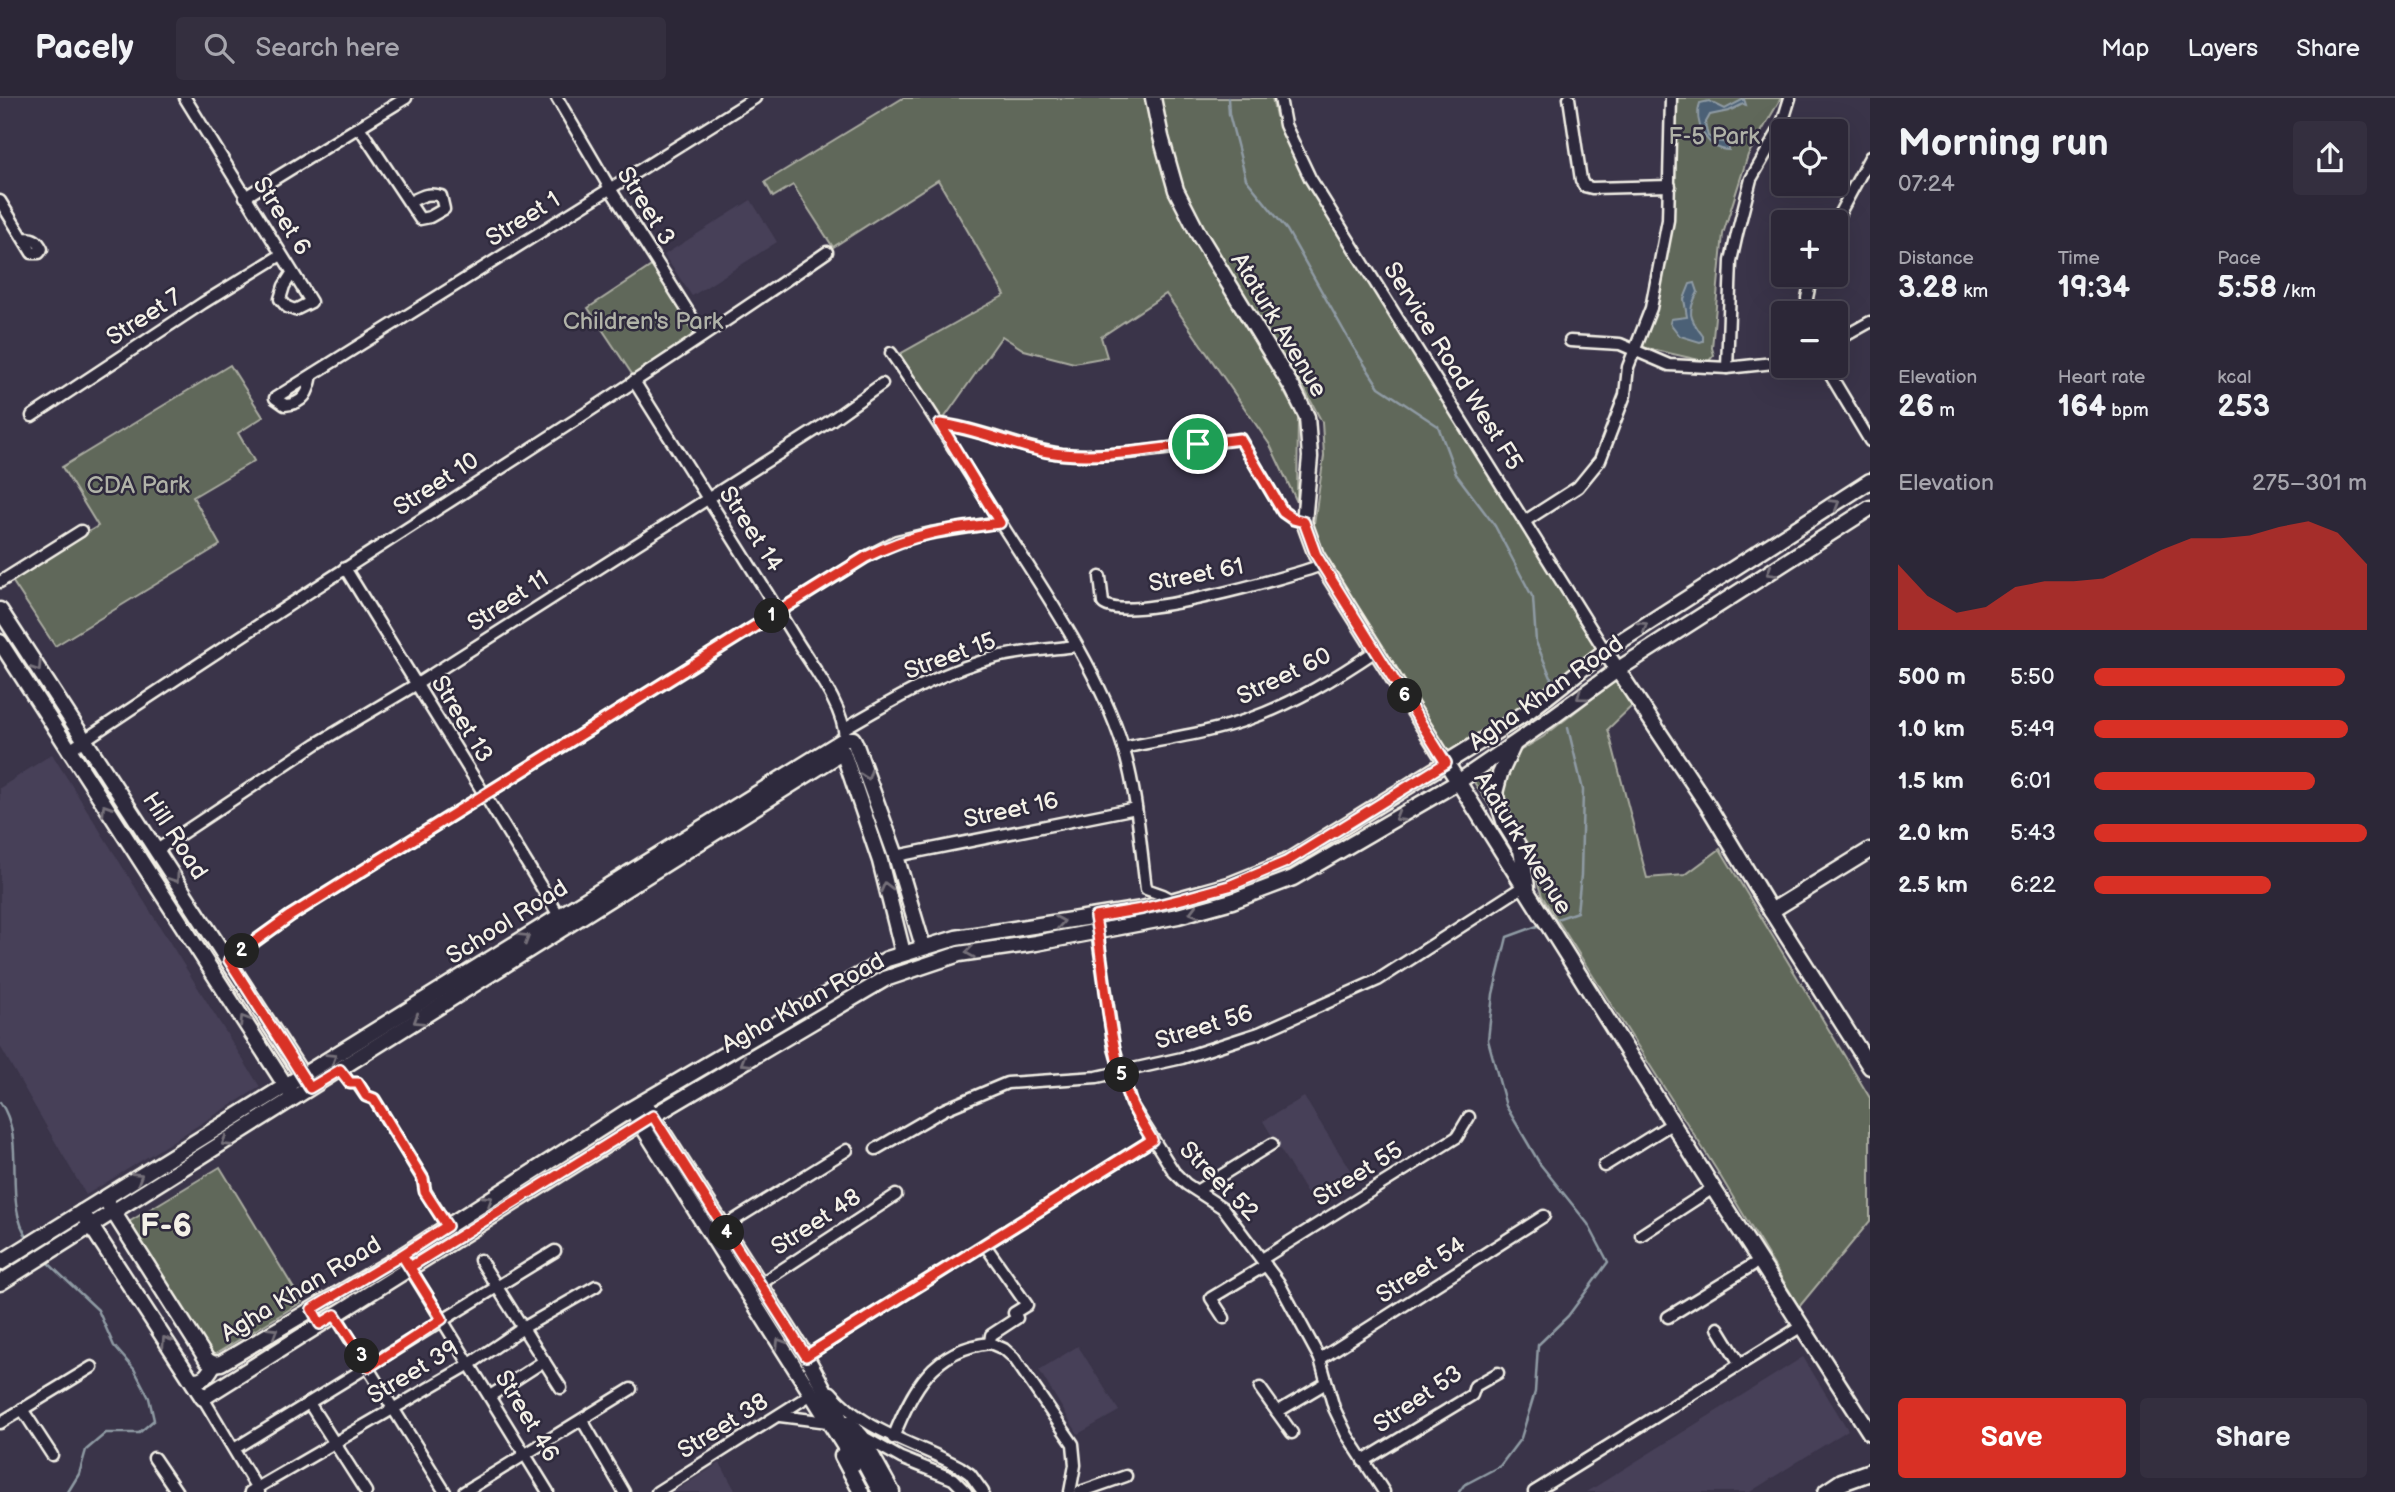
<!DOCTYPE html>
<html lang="en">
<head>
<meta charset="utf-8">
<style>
  :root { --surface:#2c2737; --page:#342f3f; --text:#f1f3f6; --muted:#a6a5ad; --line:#484452; --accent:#d93025 }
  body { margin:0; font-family:"Balsamiq Sans",sans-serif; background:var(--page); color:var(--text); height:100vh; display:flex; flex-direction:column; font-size:26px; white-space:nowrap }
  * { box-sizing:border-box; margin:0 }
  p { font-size:23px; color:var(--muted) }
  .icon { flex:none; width:38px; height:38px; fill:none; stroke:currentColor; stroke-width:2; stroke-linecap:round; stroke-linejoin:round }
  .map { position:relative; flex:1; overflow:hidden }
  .drawer { display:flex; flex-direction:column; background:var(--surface); width:525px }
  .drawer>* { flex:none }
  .controls { position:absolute; left:1771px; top:21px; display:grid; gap:14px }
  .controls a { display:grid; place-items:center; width:77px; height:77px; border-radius:7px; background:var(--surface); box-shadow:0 7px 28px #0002,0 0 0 2px var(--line); font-size:35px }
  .pin { position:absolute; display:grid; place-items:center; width:60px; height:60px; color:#fff; margin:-30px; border:4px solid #fff; border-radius:50%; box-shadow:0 2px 7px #0007 }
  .km { position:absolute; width:35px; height:35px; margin:-18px; border-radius:50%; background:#222; color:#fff; font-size:19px; line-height:35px; text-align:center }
  .round { display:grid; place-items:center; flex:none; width:74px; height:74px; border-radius:7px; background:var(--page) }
  .summary { display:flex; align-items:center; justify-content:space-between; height:119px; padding:0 28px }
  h1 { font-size:38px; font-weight:700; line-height:52px }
  .metrics { display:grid; grid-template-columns:repeat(3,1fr); gap:10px; height:119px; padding:7px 28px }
  .metrics div { display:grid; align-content:center }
  .metrics b { font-size:30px; font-weight:700 }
  .metrics small { font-size:19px; font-weight:400 }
  .metrics p { font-size:19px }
  .chart { height:196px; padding:14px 28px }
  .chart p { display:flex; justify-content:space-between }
  .chart svg { width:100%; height:126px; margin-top:7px; fill:var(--accent); opacity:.7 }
  .primary-button { display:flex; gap:14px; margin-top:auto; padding:14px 28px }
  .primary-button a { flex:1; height:80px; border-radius:7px; background:var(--accent); color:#fff; font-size:28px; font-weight:700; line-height:80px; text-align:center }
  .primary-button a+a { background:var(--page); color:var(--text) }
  ul { padding:0 28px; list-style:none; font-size:23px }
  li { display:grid; grid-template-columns:112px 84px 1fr; align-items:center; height:52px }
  li i { height:18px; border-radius:9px; background:var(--accent) }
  header { display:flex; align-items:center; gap:42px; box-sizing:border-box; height:98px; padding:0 35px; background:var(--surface); border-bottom:2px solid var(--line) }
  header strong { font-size:33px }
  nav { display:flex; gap:38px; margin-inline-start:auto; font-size:24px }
  .search { width:490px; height:63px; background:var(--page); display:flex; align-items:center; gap:18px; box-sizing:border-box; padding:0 24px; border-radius:7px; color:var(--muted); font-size:26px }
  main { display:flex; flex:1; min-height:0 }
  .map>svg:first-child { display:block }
  .built { fill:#474058 }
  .green { fill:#60675a; stroke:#aaaca1; stroke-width:2 }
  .water { fill:#4b6176; stroke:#8f9ba4; stroke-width:2 }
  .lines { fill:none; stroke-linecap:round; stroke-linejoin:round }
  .stream { stroke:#8f9ba4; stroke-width:2.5 }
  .street-casing { stroke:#f4f1e8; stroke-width:15 }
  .secondary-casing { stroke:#f4f1e8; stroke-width:19 }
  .primary-casing { stroke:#f4f1e8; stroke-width:21 }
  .street { stroke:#2f2a3d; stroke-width:10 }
  .secondary { stroke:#2f2a3d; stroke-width:14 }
  .primary { stroke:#2f2a3d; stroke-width:16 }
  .oneway { stroke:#747079 }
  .route-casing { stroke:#fff; stroke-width:14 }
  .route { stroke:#d93025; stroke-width:9 }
  .labels { text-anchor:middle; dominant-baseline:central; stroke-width:5; stroke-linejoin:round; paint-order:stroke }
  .park-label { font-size:24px; fill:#b1b3a8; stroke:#2f2a3d }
  .street-label { font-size:24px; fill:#f4f1e8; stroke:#2f2a3d }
  .district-label { font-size:32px; font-weight:bold; fill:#f4f1e8; stroke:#2f2a3d }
</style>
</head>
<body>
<header>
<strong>Pacely</strong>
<div class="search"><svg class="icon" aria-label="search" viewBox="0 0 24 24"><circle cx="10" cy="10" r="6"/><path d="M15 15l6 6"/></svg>Search here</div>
<nav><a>Map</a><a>Layers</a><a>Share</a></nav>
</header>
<main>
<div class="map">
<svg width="1870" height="1394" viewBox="0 0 1870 1394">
  <rect width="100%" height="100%" fill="#3a3449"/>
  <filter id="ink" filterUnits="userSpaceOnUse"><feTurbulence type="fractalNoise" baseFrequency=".0143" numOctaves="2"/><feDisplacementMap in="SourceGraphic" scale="14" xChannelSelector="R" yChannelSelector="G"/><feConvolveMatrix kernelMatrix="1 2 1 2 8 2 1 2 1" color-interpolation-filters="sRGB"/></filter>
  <g filter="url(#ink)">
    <!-- built -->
    <g class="built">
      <path d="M 751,102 L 777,144 L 692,198 L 664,157 Z"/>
      <path d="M 52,656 L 260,989 L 86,1097 L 0,948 L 0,690 Z"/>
      <path d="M 1304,999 L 1352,1075 L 1310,1101 L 1263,1023 Z"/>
      <path d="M 1078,1248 L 1119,1313 L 1078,1336 L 1039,1272 Z"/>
      <path d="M 1803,1259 L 1848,1332 L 1750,1394 L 1587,1394 Z"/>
      <path d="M 720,1365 L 736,1394 L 673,1394 Z"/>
    </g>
    <!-- green -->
    <g class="green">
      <path d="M 903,0 L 1147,0 L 1163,68 L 1162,74 L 1298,319 L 1297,404 L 1270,347 L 1166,196 L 1101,239 L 1107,259 L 1074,265 L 1024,252 L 1002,238 L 940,326 L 900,256 L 1005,197 L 938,82 L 833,149 L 793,87 L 773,99 L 765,84 Z"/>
      <path d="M 1162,0 L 1272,0 L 1276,18 L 1305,81 L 1600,549 L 1510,618 L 1446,658 L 1312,439 L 1324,358 L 1322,324 L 1305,292 L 1252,213 L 1217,153 L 1202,133 L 1176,84 L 1162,14 Z"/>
      <path d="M 1676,0 L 1781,0 L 1748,57 L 1723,136 L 1712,250 L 1714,257 L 1708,264 L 1642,249 L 1662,175 L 1672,106 Z"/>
      <path d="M 653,167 L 699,236 L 634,279 L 588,210 Z"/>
      <path d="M 230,267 L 263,319 L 238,335 L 254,363 L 193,399 L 220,447 L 55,548 L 11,481 L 98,428 L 62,369 Z"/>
      <path d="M 1620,579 L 1636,604 L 1608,631 L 1647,780 L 1685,777 L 1720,751 L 1870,1000 L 1870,1123 L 1799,1209 L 1716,1071 L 1542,798 L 1535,777 L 1472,681 L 1543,639 Z"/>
      <path d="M 220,1069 L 302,1204 L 212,1258 L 127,1125 Z"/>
    </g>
    <!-- water -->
    <g class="water">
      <path d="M 1744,1 L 1746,7 L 1743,6 L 1729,13 L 1710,17 L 1705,26 L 1708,38 L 1716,43 L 1729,45 L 1729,52 C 1707,52 1693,25 1700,5 L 1709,3 L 1725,11 Z"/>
      <path d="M 1695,185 L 1698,194 C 1687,214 1689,220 1703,238 L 1703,243 L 1700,244 L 1680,238 L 1670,225 L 1671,221 L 1687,219 L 1684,201 L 1690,186 Z"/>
    </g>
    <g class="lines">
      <!-- stream -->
      <g class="stream">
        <path d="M 1228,0 L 1229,16 L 1246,81 L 1287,132 L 1352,247 L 1379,289 L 1438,328 L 1456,376 L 1495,428 L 1533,500 L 1536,544 L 1552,582"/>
        <path d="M 1554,822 L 1577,814 L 1581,777 L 1583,692 L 1568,630"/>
        <path d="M 0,1004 C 28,1043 1,1103 29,1142"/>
        <path d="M 46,1163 L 98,1212 L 114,1248 L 134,1271 L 149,1300 L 154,1322 L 139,1335 L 106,1335 L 86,1352 L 79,1376 L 68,1394"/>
        <path d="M 1459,1394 L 1464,1387 L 1500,1368 L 1521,1340 L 1535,1294 L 1538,1247 L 1568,1218 L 1608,1164 L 1588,1126 L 1540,1066 L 1506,1008 L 1488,942 L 1493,896 L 1507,839 L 1540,827"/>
      </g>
      <!-- street casing -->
      <g class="street-casing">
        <g id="street">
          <path d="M 185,0 L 311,204 L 295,212 L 287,209 L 280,201 L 284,188 L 291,177"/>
          <path d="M 557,0 L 611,92 L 703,237"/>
          <path d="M 1280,0 L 1285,27 L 1310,80 L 1605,553"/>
          <path d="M 1569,0 L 1581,82 L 1584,88 L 1592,90 L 1670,88"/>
          <path d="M 359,29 L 420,121 L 430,119 L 444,111 L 441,98 C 428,94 422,98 410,104"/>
          <path d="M 245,99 L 406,0"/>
          <path d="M 0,103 L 32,155 L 39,155 L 42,151 C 38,143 34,140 25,140"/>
          <path d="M 1835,124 L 1870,59"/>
          <path d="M 1808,215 L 1807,200 L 1812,177"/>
          <path d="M 1570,243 L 1620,246 L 1669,267 L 1727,270 L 1783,264"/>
          <path d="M 1836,243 L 1870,224"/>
          <path d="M 891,255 C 931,312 966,371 1004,430 C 1046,496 1099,573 1123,649 C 1137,694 1140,744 1146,791 L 1163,797 L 1174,803"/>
          <path d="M 1825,268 L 1870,343"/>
          <path d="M 1727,270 L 1731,163 L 1737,136 L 1751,81 L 1781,29 L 1790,0"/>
          <path d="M 312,277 C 309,294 304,306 285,307 L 275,300 L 755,0"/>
          <path d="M 634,283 C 687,368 741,452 793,537 C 810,566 844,607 845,641"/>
          <path d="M 32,318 L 203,205 L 281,157"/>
          <path d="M 940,326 C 982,331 1020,351 1062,356 C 1115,361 1186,347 1240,341 L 1283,414 L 1293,421 L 1304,424"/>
          <path d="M 1525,423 L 1578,389 L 1600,362 L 1625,297 L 1628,269 L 1651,210 L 1668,122 L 1671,0"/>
          <path d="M 345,470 L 561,821"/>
          <path d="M 1100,479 L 1103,505 C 1122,527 1291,478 1322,467"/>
          <path d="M 0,484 L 81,433"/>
          <path d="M 845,630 C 895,601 945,571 1001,558 C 1026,553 1052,551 1076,548"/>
          <path d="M 1123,650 C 1165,641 1209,635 1249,621 C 1295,605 1337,579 1377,552"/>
          <path d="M 68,653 C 319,483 578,326 827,154"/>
          <path d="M 157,752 L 316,646 L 417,586 L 833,321 L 882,286"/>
          <path d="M 896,758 L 1136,710"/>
          <path d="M 1095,819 L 1114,950 L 1131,1006 L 1174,1074 L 1186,1086 L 1223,1110 L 1279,1185 L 1320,1261 L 1334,1310 L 1347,1337 L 1384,1394"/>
          <path d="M 229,862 L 290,818 L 866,459 L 897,443 L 931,435 L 1000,424"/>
          <path d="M 340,972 L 350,985 L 357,985 L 366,998 L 374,1001 L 423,1081 L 425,1093 L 447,1128"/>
          <path d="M 876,1051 L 945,1011 L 1007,985 L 1097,979 L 1182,960 L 1259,935 L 1378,882 L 1524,788"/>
          <path d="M 1604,1068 L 1673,1025"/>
          <path d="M 1198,1092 L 1272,1046"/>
          <path d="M 723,1129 L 847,1052"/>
          <path d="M 1641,1137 L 1713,1090"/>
          <path d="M 985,1147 L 1027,1207 L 1014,1215 L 1017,1220 L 991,1237 L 990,1245 L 1004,1251 L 1014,1260 L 1073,1346 L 1075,1367 L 1070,1394"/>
          <path d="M 1262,1161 L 1457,1039 L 1469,1019"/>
          <path d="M 480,1162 L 561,1290"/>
          <path d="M 407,1165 L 548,1394"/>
          <path d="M 760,1186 L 896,1097"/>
          <path d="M 335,1217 L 445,1394"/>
          <path d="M 1668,1219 L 1759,1163"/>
          <path d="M 1224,1220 L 1211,1200 L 1266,1167"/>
          <path d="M 1718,1230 L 1740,1266"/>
          <path d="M 806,1258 L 1152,1042"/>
          <path d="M 1320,1261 L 1544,1118"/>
          <path d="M 1260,1290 L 1292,1335"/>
          <path d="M 831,1294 C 864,1334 916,1345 960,1369 L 970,1376 L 983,1394"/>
          <path d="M 490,1298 L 544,1263"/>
          <path d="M 203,1300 L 259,1394"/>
          <path d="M 309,1305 L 366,1394"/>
          <path d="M 22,1311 L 52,1357"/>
          <path d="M 1277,1314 L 1326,1285"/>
          <path d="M 780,1318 L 828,1324"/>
          <path d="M 582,1322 L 624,1394"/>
          <path d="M 0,1325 L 92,1269"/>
          <path d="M 862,1338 L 901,1360 L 953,1381 L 966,1394"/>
          <path d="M 893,1340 C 912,1292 933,1251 990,1245"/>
          <path d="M 234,1351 L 555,1153"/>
          <path d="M 154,1360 L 177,1394"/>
          <path d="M 1363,1363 L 1472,1297 L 1475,1288 L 1498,1275"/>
          <path d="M 250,1394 L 470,1266 L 523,1230 L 596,1188"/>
          <path d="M 464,1394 L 631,1291"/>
          <path d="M 657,1394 L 810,1297"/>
          <path d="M 1080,1394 L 1126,1378"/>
          <path d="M 1534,1394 L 1802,1228"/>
        </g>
      </g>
      <!-- secondary casing -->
      <g class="secondary-casing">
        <g id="secondary">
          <path d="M 1153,0 L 1161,39 L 1176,92 L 1199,137 L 1293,291 L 1307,319 L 1310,359 L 1304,424 L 1316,457 L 1713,1090 L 1870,1335"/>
          <path d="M 0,512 L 308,986"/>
          <path d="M 0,544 L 291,996"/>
          <path d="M 1605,553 L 1708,708 L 1771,813 L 1870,969"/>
          <path d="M 1513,648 L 1500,676 L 1495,695 L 1505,726 L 1521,752 L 1527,789"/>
          <path d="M 1771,813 L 1870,752"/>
          <path d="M 648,1011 L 806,1258 L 880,1394"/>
          <path d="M 636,1018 L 855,1365"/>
          <path d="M 109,1107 L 207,1262 L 214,1266"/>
          <path d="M 82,1114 L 203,1300 L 641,1025 L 885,881 L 959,856 L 1036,845 L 1178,818 L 1232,803 L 1293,780 L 1458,684 L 1547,623 L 1617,572 L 1870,410"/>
          <path d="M 0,1165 L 845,641 L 853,641 L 855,645 L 896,758 L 923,848"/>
          <path d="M 0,1185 L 843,654 L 880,763 L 903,855"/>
          <path d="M 214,1266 L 221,1265 L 392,1164 L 631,1011 L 887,861 L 956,840 L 1142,811 L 1229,787 L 1286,764 L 1486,640 L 1530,612 L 1605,553 L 1870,383"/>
          <path d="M 192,1282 C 205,1283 208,1276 214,1266"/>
          <path d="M 849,1325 L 861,1338 L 892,1394"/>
          <path d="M 842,1358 L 861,1394"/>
        </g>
      </g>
      <!-- primary casing -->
      <g class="primary-casing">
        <path id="primary" d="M 1827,1394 L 1842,1384 L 1870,1374"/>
      </g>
      <!-- street -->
      <use href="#street" class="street"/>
      <!-- secondary -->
      <use href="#secondary" class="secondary"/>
      <!-- primary -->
      <use href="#primary" class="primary"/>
    </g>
    <!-- one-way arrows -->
    <defs><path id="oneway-chevron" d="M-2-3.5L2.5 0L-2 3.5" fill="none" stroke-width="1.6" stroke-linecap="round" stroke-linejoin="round" transform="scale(1.75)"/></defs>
    <g class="oneway">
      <use href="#oneway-chevron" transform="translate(1835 406) rotate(-32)"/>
      <use href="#oneway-chevron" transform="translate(1771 474) rotate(148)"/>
      <use href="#oneway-chevron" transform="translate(1643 528) rotate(-33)"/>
      <use href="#oneway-chevron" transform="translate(37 569) rotate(57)"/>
      <use href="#oneway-chevron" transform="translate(1581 598) rotate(144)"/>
      <use href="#oneway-chevron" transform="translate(867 677) rotate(70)"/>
      <use href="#oneway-chevron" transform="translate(106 711) rotate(-123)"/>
      <use href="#oneway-chevron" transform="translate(1399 719) rotate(149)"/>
      <use href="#oneway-chevron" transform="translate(175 780) rotate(56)"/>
      <use href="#oneway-chevron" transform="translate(886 789) rotate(-104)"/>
      <use href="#oneway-chevron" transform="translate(1194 814) rotate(165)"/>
      <use href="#oneway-chevron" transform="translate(1060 824) rotate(-9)"/>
      <use href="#oneway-chevron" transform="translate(525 840) rotate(-32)"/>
      <use href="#oneway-chevron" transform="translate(970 854) rotate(172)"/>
      <use href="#oneway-chevron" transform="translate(244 922) rotate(-122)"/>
      <use href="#oneway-chevron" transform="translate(418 922) rotate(148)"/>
      <use href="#oneway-chevron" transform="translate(332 960) rotate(-32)"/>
      <use href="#oneway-chevron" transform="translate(745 964) rotate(149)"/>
      <use href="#oneway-chevron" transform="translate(226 1044) rotate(148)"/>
      <use href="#oneway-chevron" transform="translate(138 1079) rotate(-32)"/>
      <use href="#oneway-chevron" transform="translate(488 1102) rotate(-33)"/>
      <use href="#oneway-chevron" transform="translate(273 1234) rotate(-31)"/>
      <use href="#oneway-chevron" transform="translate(166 1243) rotate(-123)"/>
      <use href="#oneway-chevron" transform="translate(780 1245) rotate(-122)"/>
    </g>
  </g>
  <g class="lines" filter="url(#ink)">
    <!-- route casing -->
    <g class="route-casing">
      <path id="route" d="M 1198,346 C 1153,351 1106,360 1062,356 C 1020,352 982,331 940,326 L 1000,425 C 948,431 914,435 866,459 L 290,818 L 229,862 L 310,990 L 340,972 L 350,985 L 358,985 L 366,998 L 374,1001 L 423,1081 L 425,1094 L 447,1128 L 402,1157 L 442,1221 L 369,1269 L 335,1217 L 320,1226 L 312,1211 L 402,1157 L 410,1169 L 653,1018 L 806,1258 L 1152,1042 C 1145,1030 1137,1018 1131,1005 C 1107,947 1106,880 1095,819 L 1142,811 L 1182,801 L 1229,788 L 1286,764 L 1446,665 L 1316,457 L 1304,424 L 1293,421 L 1283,414 L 1240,341 L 1198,346"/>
    </g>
    <!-- route -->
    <use href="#route" class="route"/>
  </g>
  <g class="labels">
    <!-- park labels -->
    <g class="park-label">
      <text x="1714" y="38">F-5 Park</text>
      <text x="643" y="223">Children's Park</text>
      <text x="138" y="387">CDA Park</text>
    </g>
    <!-- street labels -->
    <g class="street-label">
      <text transform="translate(646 108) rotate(58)">Street 3</text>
      <text transform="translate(282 118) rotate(58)">Street 6</text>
      <text transform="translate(523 121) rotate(-32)">Street 1</text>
      <text transform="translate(144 219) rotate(-33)">Street 7</text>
      <text transform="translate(1279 227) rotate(59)">Ataturk Avenue</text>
      <text transform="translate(1453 268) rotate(58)">Service Road West F5</text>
      <text transform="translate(436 386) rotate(-33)">Street 10</text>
      <text transform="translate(751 431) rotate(57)">Street 14</text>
      <text transform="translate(1196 477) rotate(-11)">Street 61</text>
      <text transform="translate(508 503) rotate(-33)">Street 11</text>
      <text transform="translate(950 558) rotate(-20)">Street 15</text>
      <text transform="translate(1284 578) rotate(-26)">Street 60</text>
      <text transform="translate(1546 595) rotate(-35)">Agha Khan Road</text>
      <text transform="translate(462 621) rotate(59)">Street 13</text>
      <text transform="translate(1011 712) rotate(-12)">Street 16</text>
      <text transform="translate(175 738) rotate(57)">Hill Road</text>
      <text transform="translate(1523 745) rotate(58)">Ataturk Avenue</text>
      <text transform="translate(507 824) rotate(-32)">School Road</text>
      <text transform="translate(803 905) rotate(-29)">Agha Khan Road</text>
      <text transform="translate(1204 929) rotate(-17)">Street 56</text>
      <text transform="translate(1358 1076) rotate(-32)">Street 55</text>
      <text transform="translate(1219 1083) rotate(45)">Street 52</text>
      <text transform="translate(816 1124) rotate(-33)">Street 48</text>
      <text transform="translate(1421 1172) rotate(-33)">Street 54</text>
      <text transform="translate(301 1191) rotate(-31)">Agha Khan Road</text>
      <text transform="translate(413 1274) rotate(-31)">Street 39</text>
      <text transform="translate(1418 1301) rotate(-34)">Street 53</text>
      <text transform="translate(527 1318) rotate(59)">Street 46</text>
      <text transform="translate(723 1328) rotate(-32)">Street 38</text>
    </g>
    <!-- district labels -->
    <g class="district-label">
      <text x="166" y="1128">F-6</text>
    </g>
  </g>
</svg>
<div class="controls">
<a><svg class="icon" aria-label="locate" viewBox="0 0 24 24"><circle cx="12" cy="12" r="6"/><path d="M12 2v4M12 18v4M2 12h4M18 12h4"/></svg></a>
<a>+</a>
<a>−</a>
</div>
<div class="pin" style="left:1198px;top:346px;background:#1e9e55"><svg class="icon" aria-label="arrive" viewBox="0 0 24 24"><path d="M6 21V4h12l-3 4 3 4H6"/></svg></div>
<b class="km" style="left:772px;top:518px">1</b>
<b class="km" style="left:242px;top:853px">2</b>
<b class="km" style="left:362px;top:1258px">3</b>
<b class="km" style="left:727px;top:1135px">4</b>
<b class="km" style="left:1122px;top:977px">5</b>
<b class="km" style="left:1405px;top:598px">6</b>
</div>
<section class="drawer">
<div class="summary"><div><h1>Morning run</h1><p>07:24</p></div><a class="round"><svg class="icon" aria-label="share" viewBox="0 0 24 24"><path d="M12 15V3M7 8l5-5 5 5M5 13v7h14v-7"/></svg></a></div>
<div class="metrics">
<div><p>Distance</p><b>3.28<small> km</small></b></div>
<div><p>Time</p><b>19:34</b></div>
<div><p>Pace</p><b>5:58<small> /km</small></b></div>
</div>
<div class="metrics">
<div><p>Elevation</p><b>26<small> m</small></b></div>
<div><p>Heart rate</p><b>164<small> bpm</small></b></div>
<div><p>kcal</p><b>253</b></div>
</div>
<div class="chart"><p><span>Elevation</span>275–301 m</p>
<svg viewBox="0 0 160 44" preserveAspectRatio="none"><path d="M0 44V21L10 32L20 38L30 36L40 29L50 27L60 27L70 26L80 21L90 16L100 12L110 12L120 11L130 8L140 6L150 10L160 21V44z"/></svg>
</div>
<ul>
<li><b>500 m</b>5:50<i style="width:92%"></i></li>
<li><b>1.0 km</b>5:49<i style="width:93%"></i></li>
<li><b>1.5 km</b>6:01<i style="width:81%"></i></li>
<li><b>2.0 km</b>5:43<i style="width:100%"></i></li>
<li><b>2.5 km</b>6:22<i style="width:65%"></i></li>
</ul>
<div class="primary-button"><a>Save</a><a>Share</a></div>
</section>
</main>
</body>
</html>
